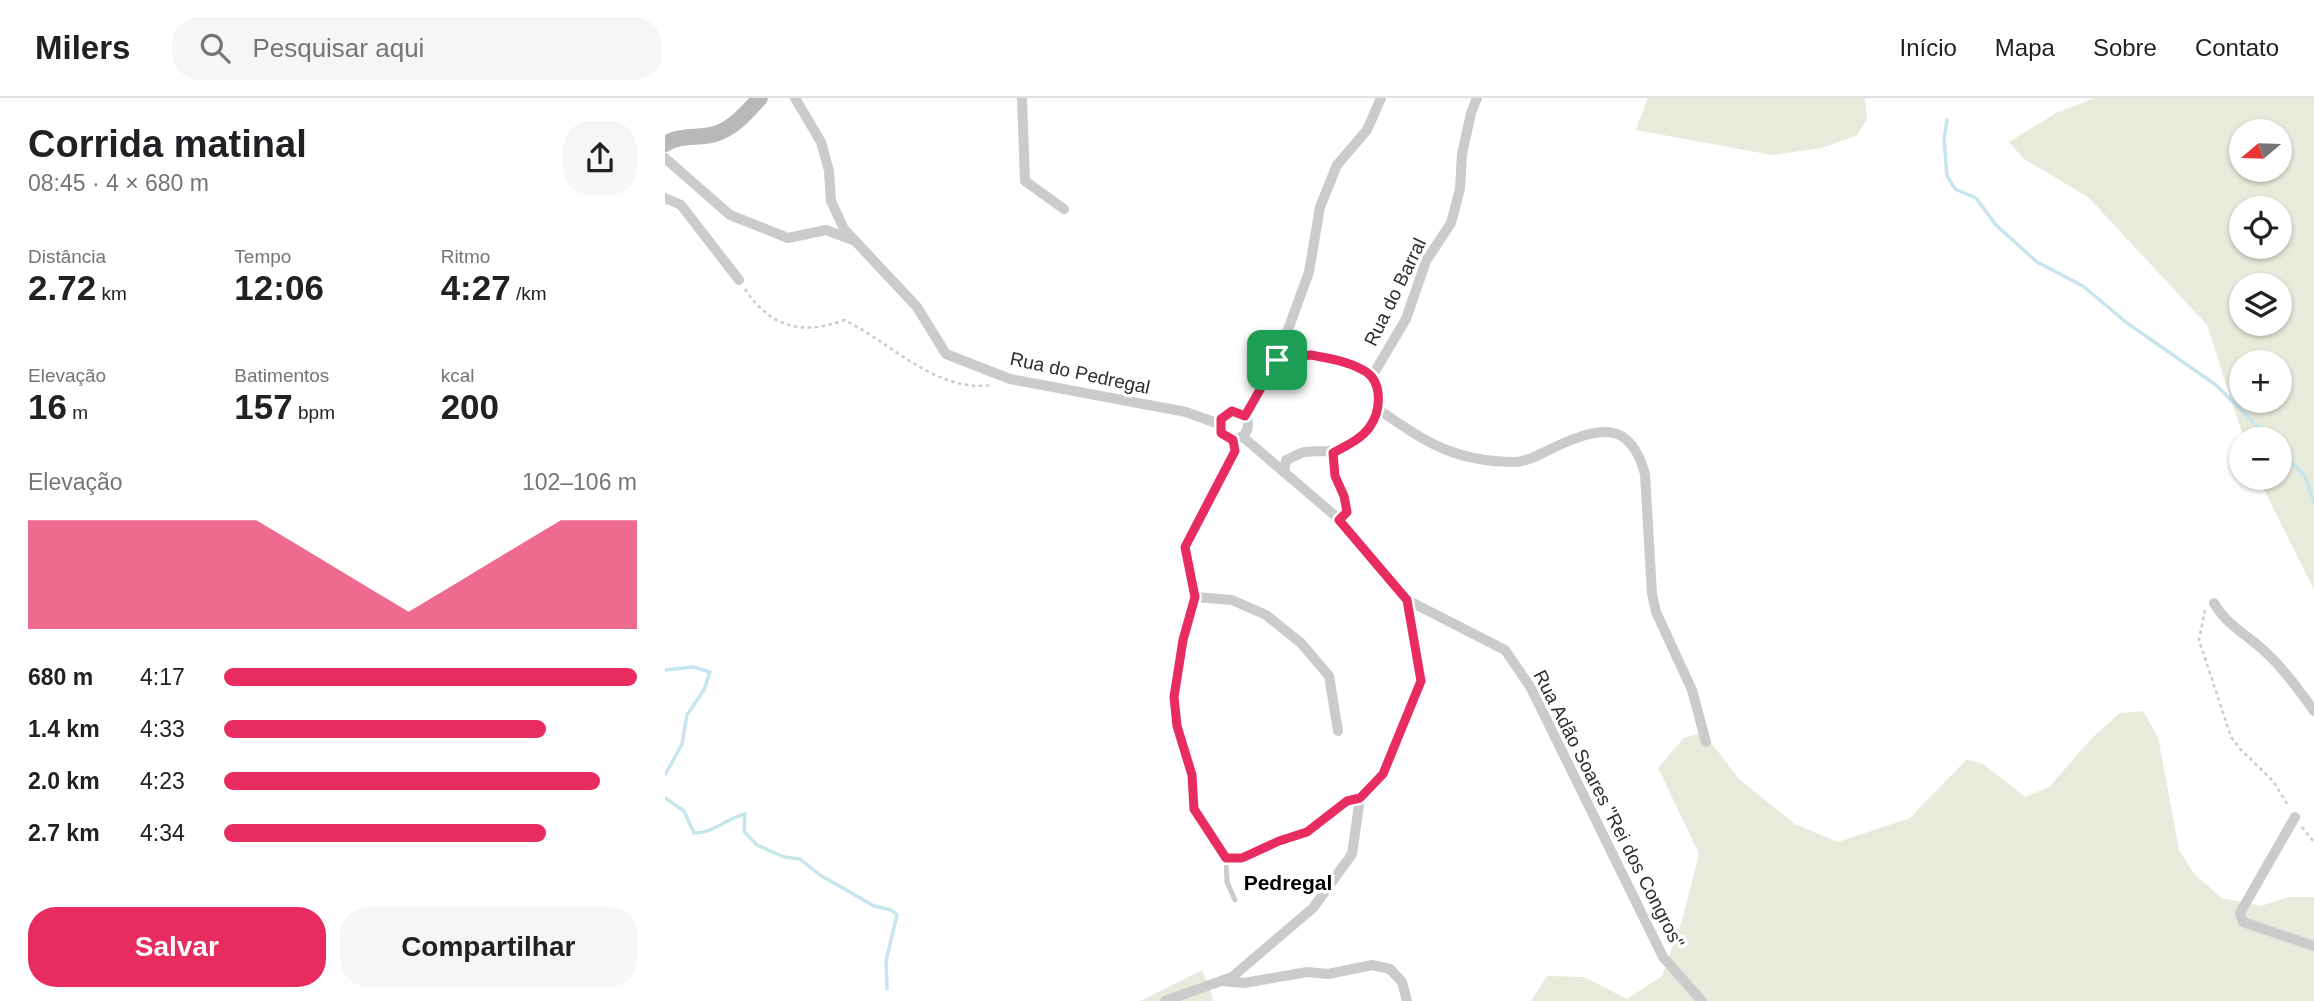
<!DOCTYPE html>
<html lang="pt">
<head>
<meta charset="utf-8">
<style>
  :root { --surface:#fff; --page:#f6f6f6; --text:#202124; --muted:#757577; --line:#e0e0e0; --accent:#e82c60 }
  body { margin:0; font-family:Arial,sans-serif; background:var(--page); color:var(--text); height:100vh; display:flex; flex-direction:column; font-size:26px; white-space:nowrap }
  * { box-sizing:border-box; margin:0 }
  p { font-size:23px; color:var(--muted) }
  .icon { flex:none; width:38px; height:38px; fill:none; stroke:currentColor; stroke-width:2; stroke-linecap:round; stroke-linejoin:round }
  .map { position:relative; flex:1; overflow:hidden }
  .sheet { display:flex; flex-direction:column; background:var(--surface); width:665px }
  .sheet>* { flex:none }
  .needle { width:46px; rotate:251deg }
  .tools { position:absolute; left:1564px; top:21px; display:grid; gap:14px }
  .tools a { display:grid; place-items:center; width:63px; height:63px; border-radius:50%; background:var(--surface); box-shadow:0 2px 5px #0004; font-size:35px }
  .pin { position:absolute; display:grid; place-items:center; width:60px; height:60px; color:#fff; margin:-30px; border-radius:14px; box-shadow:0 4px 10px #0006 }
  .round { display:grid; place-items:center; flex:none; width:74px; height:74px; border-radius:28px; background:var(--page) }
  .overview { display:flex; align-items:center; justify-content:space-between; height:119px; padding:0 28px }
  h1 { font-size:38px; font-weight:800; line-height:52px }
  .stats { display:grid; grid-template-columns:repeat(3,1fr); gap:10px; height:119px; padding:7px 28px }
  .stats div { display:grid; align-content:center }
  .stats b { font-size:35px; font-weight:800 }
  .stats small { font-size:19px; font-weight:400 }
  .stats p { font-size:19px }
  .chart { height:196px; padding:14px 28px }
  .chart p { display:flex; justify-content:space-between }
  .chart svg { width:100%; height:126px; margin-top:7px; fill:var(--accent); opacity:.7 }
  .action { display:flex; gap:14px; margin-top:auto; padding:14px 28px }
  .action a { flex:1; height:80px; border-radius:28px; background:var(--accent); color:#fff; font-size:28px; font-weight:800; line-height:80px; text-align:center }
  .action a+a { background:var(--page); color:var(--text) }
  ul { padding:0 28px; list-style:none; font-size:23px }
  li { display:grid; grid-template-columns:112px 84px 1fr; align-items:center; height:52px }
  li i { height:18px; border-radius:9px; background:var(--accent) }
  header { display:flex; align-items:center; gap:42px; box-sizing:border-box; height:98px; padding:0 35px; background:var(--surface); border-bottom:2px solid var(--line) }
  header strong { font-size:33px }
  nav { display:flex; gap:38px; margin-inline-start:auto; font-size:24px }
  .search { width:490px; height:63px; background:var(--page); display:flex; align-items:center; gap:18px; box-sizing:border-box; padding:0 24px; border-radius:28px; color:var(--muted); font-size:26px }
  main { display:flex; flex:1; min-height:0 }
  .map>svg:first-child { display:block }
  .green { fill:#e7ebdb; fill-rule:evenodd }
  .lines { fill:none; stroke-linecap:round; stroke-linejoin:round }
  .stream { stroke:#c6e5ec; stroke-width:3.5 }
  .path { stroke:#cbcbcb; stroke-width:2.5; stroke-dasharray:3.5 3.5; stroke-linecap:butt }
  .lane { stroke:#cbcbcb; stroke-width:5 }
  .street { stroke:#cbcbcb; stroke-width:10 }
  .secondary { stroke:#b8b8b8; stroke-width:16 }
  .route-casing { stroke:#fff; stroke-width:14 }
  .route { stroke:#e82c60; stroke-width:9 }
  .labels { text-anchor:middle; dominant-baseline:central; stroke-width:7; stroke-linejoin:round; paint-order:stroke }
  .street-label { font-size:19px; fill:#2e2e2e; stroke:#fff }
  .neighbourhood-label { font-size:21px; font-weight:bold; fill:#000; stroke:#fff }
</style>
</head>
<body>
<header>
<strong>Milers</strong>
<div class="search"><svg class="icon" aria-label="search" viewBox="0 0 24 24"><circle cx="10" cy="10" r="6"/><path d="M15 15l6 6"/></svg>Pesquisar aqui</div>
<nav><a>Início</a><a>Mapa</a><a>Sobre</a><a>Contato</a></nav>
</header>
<main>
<section class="sheet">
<div class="overview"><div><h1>Corrida matinal</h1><p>08:45 · 4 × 680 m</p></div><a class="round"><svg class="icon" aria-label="share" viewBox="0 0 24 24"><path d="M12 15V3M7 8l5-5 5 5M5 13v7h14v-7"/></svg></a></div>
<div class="stats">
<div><p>Distância</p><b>2.72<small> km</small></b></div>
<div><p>Tempo</p><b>12:06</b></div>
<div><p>Ritmo</p><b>4:27<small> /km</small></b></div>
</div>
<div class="stats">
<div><p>Elevação</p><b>16<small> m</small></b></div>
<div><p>Batimentos</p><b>157<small> bpm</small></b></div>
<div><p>kcal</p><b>200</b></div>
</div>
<div class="chart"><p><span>Elevação</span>102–106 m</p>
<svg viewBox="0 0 160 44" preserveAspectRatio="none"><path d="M0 44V6L10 6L20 6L30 6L40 6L50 6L60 6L70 14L80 22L90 30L100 38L110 30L120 22L130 14L140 6L150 6L160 6V44z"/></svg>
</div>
<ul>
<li><b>680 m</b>4:17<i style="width:100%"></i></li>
<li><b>1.4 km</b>4:33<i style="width:78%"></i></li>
<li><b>2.0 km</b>4:23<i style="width:91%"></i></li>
<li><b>2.7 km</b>4:34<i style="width:78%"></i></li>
</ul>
<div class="action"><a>Salvar</a><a>Compartilhar</a></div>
</section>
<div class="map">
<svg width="1649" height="903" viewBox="0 0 1649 903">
  <rect width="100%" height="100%" fill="#fff"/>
  <!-- green -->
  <g class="green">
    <path d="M 983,0 L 1200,0 L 1202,22 L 1192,37 L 1157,50 L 1107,57 L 971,32 Z"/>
    <path d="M 1430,0 L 1649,0 L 1649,492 L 1593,380 L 1615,380 L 1615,341 L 1579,341 L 1542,227 L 1423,99 L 1359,61 L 1344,44 L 1391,15 ZM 1577,33 L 1615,33 L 1615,72 L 1577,72 ZM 1577,110 L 1615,110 L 1615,149 L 1577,149 ZM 1615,187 L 1615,226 L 1577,226 L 1577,187 ZM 1577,264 L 1615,264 L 1615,303 L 1577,303 Z"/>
    <path d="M 1478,613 L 1493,639 L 1514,752 L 1530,777 L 1557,800 L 1596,808 L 1623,799 L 1649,799 L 1649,903 L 866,903 L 882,878 L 919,879 L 962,901 L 997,878 L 1017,822 L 1034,756 L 993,670 L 1019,640 L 1038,634 L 1074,681 L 1130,726 L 1173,744 L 1245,720 L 1302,661 L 1318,666 L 1360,699 L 1384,689 L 1428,639 L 1455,615 Z"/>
    <path d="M 537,872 L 549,903 L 475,903 Z"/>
  </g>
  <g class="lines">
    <!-- stream -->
    <g class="stream">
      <path d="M 1282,22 L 1279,41 L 1282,78 L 1290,91 L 1311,100 L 1331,127 L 1372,164 L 1418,188 L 1462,225 L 1551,287 L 1605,341"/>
      <path d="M 1615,352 L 1640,378 L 1649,404"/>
      <path d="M 0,572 L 28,569 L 45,574 L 39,592 L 22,617 L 17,646 L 0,677"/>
      <path d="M 0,700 L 19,713 L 29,735 C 47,736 62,720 80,716 L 79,733 L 92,747 L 119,759 L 135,761 L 155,777 L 209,808 L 226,812 L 232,817 L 221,863 L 222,891"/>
    </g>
    <!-- path -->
    <g class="path">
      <path d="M 80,191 C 105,229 137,238 179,222 C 226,244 270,295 327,287"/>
      <path d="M 669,365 C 670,382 679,395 681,412"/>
      <path d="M 1540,512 L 1534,542 L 1566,639 L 1575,651 L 1608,683 L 1624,709"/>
      <path d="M 1637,729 L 1649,744"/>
    </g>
    <!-- lane -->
    <path class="lane" d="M 561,760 L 562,784 L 570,802"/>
    <!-- street -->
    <g class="street">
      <path d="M 130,0 L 156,44 L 164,73 L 166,103 L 179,131 L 252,209 L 281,256 L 345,281 L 521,314 L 554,326"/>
      <path d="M 357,0 L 360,83 L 399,111"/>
      <path d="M 0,60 L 65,117 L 123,140 L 161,132 L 188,142"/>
      <path d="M 0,100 L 16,107 L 74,182"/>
      <path d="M 612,262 C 644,256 712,256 713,301 C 713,318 704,331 691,342 C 669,359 663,351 640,354 C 634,355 627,360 621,362 L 619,374"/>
      <path d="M 706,280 L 741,221 L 761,163 L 786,125 L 795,91 L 797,56 L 806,15 L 812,0"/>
      <path d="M 713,311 C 760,344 790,364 850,364 C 865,363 877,355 890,349 C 934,329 965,321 980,376 L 987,496 L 991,514 L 1027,592 L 1041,644"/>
      <circle cx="569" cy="327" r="14"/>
      <path d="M 580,318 L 612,262 L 644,174 L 655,109 L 672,67 L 702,32 L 716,0"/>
      <path d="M 568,342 L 570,353 L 520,449 L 530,499 L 518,542 L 509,599 L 512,628 L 527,677 L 529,711 L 561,760 L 577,760 L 614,743 L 642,734 L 682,703 L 695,700"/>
      <path d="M 530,499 L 567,502 L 601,517 L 636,545 L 664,578 L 673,633"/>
      <path d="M 742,502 L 840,552 L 866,590 L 998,859 L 1037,903"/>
      <path d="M 1549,505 C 1561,526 1579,535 1596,550 C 1616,567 1634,592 1649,613"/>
      <path d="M 1630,719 L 1575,815 L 1578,824 L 1649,848"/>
      <path d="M 557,883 L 579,885 L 642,874 L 663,876 L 707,867 L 725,871 L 737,884 L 742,903"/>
      <path d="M 500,903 L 567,879 L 648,810 L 687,756 L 695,700 L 718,676 L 756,583 L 742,502 L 675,422 L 578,339"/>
    </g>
    <!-- secondary -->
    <path class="secondary" d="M 0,46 C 15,36 33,41 50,36 C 69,30 82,14 95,0"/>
  </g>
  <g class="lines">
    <!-- route casing -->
    <g class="route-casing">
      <path id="route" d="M 646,257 C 663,260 682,263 698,272 C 719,283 716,314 704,330 C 695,342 680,348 668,355 L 670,378 L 679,398 L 682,414 L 674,422 L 742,502 L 756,583 L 718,676 L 695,700 L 682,703 L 642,734 L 614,743 L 577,760 L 561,760 L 529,711 L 527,677 L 512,628 L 509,599 L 518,542 L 530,499 L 520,449 L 570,353 L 568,342 L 556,335 L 556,321 L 567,313 L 580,318 L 612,262 Z"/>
    </g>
    <!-- route -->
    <use href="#route" class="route"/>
  </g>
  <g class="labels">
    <!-- street labels -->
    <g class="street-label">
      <text transform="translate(730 194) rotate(-64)">Rua do Barral</text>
      <text transform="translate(415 275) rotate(12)">Rua do Pedregal</text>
      <text transform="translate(944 711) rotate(63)">Rua Adão Soares "Rei dos Congros"</text>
    </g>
    <!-- neighbourhood labels -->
    <g class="neighbourhood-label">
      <text x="623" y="784">Pedregal</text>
    </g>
  </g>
</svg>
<div class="tools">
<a><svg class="needle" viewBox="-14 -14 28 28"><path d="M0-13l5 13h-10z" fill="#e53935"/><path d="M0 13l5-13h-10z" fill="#757577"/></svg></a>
<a><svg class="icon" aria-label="locate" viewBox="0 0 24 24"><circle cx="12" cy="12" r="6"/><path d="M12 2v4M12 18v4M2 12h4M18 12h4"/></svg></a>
<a><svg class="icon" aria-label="layers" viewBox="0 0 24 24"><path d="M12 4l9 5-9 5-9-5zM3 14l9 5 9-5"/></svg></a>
<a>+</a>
<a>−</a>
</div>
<div class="pin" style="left:612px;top:262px;background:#1e9e55"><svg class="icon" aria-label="arrive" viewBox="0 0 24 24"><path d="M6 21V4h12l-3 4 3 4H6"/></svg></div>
</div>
</main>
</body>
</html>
